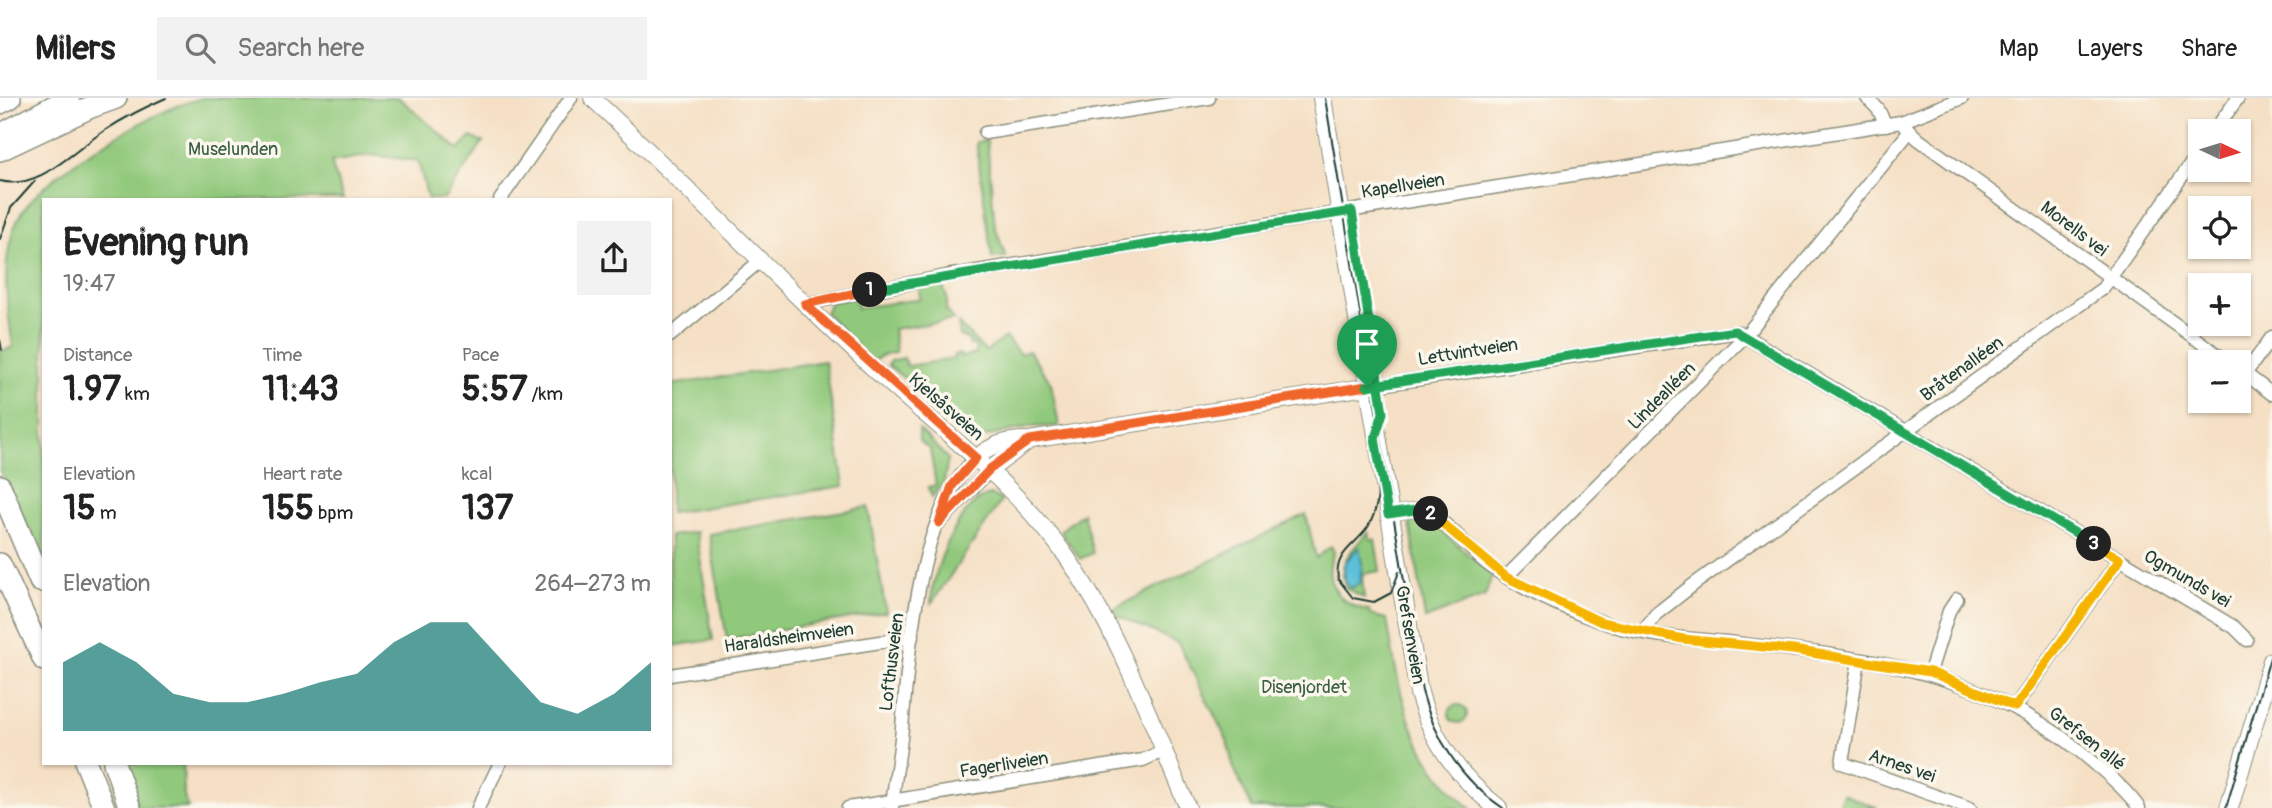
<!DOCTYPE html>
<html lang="en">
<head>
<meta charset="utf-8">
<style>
  :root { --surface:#fff; --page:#f2f2f2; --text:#222; --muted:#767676; --line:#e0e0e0; --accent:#0f766e }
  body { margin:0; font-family:Pangolin,sans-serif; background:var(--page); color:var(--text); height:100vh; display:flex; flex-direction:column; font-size:26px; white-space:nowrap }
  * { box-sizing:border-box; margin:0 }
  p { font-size:23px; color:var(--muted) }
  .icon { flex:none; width:38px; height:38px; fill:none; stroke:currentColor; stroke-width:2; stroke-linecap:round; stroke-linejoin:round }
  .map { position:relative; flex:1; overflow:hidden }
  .side { position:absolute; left:42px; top:100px; width:630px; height:567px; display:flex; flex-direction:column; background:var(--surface); border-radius:0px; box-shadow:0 2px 5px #0004 }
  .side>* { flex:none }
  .needle { width:46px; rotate:94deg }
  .fabs { position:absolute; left:2188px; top:21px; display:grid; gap:14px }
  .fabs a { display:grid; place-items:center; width:63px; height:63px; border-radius:0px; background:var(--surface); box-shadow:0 2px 5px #0004; font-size:35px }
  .pin { position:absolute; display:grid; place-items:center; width:60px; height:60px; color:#fff; margin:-72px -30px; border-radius:50% 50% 50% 0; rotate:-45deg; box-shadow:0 0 7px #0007 }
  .pin .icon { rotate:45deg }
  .km { position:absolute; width:35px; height:35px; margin:-18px; border-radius:50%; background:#222; color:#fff; font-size:19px; line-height:35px; text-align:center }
  .round { display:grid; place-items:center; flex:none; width:74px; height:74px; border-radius:0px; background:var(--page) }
  .summary { display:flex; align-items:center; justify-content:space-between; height:119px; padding:0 21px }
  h1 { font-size:38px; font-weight:700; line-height:52px }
  .metrics { display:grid; grid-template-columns:repeat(3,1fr); gap:10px; height:119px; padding:7px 21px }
  .metrics div { display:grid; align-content:center }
  .metrics b { font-size:35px; font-weight:700 }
  .metrics small { font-size:19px; font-weight:400 }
  .metrics p { font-size:19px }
  .chart { height:196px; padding:14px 21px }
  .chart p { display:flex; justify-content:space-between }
  .chart svg { width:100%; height:126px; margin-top:7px; fill:var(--accent); opacity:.7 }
  header { display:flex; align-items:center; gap:42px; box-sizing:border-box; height:98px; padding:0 35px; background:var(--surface); border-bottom:2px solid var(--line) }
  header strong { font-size:33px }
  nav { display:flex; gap:38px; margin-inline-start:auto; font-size:24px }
  .search { width:490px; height:63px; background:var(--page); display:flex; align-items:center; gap:18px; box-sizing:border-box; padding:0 24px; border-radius:0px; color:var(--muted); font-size:26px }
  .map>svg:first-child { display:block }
  .green { fill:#91c97c; stroke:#588358; stroke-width:2 }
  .water { fill:#5cc0da; stroke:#3e7e87; stroke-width:2 }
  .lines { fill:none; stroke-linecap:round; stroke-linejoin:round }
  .minor-casing { stroke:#8a8e7c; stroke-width:15 }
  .tertiary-casing { stroke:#8a8e7c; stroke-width:18 }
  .secondary-casing { stroke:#8a8e7c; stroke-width:20 }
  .trunk-casing { stroke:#8a8e7c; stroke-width:24 }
  .minor { stroke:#fff; stroke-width:12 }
  .tertiary { stroke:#fff; stroke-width:16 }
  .secondary { stroke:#fff; stroke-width:18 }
  .trunk { stroke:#fff; stroke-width:21 }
  .tram { stroke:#1f3d34; stroke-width:2 }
  .split-1-casing { stroke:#fff; stroke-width:14 }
  .split-2-casing { stroke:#fff; stroke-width:14 }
  .split-3-casing { stroke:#fff; stroke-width:14 }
  .split-4-casing { stroke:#fff; stroke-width:14 }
  .split-1 { stroke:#f0652b; stroke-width:9 }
  .split-2 { stroke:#22a559; stroke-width:9 }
  .split-3 { stroke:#f5b400; stroke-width:9 }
  .split-4 { stroke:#22a559; stroke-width:9 }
  .labels { text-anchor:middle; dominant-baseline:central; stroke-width:7; stroke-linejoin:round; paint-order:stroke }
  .park-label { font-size:18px; fill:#3c6046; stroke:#fbf7ec }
  .street-label { font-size:18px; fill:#1f3d34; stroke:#fbf7ec }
</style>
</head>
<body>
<header>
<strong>Milers</strong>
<div class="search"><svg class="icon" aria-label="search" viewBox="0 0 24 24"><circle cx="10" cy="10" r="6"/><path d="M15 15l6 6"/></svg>Search here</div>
<nav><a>Map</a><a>Layers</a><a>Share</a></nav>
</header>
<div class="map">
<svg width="2272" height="710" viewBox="0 0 2272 710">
  <rect width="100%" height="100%" fill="#fbf7ec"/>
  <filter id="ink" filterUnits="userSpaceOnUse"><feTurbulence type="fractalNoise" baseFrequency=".0143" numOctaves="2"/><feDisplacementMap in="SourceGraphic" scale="14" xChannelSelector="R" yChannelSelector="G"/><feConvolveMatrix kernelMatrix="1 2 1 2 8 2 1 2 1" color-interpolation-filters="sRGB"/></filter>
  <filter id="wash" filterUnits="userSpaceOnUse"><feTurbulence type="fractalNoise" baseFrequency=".00686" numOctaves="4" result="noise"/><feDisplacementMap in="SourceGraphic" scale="28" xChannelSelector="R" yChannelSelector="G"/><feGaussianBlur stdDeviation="1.57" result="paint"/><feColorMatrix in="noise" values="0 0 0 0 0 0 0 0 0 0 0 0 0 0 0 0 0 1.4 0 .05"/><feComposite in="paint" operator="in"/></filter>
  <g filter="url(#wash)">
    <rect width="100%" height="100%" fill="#f5e0c5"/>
    <!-- green -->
    <g class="green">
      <path d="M 201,0 L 399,0 L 459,52 L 471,39 L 483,44 L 444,101 L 428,101 L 418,63 L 371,57 L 331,64 L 343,101 L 44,102 L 44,463 L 0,373 L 0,254 L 13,249 C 7,210 0,160 17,123 C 39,76 152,13 201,0 Z"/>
      <path d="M 987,42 L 995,128 L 1006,159 L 992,160 L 976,44 Z"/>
      <path d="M 942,185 L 947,200 L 946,213 L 954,222 L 893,231 L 896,254 L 881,258 L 872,265 L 825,214 L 831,204 L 855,199 L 857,210 L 920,201 L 919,190 Z"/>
      <path d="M 958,225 L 986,254 L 1005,239 L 1020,256 L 1029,253 L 1051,285 L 1059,328 L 1028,329 L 985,339 L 973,338 L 888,267 L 890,263 L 904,260 L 907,268 L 954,261 L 954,257 L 960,256 L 961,259 L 976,256 L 975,247 L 970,247 L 969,242 L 960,238 Z"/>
      <path d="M 825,263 L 844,388 L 670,415 L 670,287 Z"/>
      <path d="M 919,331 L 948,361 L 944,384 L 932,399 L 928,389 L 936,387 L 930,351 L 919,343 Z"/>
      <path d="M 991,397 L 1002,402 L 931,506 C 930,478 959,401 991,397 Z"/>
      <path d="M 868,409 L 886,514 L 727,541 L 709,436 Z"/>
      <path d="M 1083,415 L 1093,455 L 1080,461 L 1060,433 Z"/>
      <path d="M 1306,416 L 1316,460 L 1331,448 L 1334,454 C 1321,483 1339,508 1369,512 L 1370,517 L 1387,521 C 1399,595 1409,660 1471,710 L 1252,710 L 1233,668 L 1227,642 L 1178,545 L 1108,513 Z"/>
      <path d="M 1414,418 L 1428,421 L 1492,477 L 1485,498 L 1425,521 L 1410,425 Z"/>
      <path d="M 696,434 L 713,542 L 670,548 L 670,438 Z"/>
      <path d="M 1368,434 L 1370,441 L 1375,441 L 1380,473 L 1362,476 L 1364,500 L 1346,490 C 1335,465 1353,451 1368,434 Z"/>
      <circle cx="1458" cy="616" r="9"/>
      <path d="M 121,665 L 183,665 L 184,698 L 188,710 L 138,710 Z"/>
      <path d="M 1843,696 L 1878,710 L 1837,710 Z"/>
    </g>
    <!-- water -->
    <path class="water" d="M 1359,449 L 1362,466 L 1360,485 L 1351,490 L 1345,484 L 1344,465 Z"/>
  </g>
  <g filter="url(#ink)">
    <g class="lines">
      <!-- minor casing -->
      <g class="minor-casing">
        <g id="minor">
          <path d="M 1867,0 L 1878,11 L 1886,27"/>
          <path d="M 1904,27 L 1918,41 L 2228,264"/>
          <path d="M 2214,33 L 2238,0"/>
          <path d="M 985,35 L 1209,0"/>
          <path d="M 500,102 L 571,0"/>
          <path d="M 805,206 L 946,178 L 1901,24 L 1962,0"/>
          <path d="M 670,238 L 760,163"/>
          <path d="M 2239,271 L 2272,296"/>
          <path d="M 2245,276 L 2272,239"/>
          <path d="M 1379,287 L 1738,234 L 2234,529 L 2247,542"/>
          <path d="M 1388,416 L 1415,412 L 1431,416 C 1451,428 1468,450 1486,465 C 1519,490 1560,509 1599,523 C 1641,539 1690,540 1734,545 C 1868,560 1990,572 2094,665 C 2110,678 2127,693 2139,710"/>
          <path d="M 939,425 L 991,371"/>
          <path d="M 1506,479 L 1746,237 L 1910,33"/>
          <path d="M 1643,533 L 1656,516 L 1693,487 L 2103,190 L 2200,53"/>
          <path d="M 1859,562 L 1842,665 L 1970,710"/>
          <path d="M 1930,574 L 1949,513 L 1957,501"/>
          <path d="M 670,577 L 912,539"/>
          <path d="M 2015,609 L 2120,461"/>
          <path d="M 478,710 L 500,665"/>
          <path d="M 848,710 L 1143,662 L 1163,653"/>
          <path d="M 892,710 C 894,683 900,657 902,630 C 909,553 918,413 976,360"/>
        </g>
      </g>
      <!-- tertiary casing -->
      <g class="tertiary-casing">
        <g id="tertiary">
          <path d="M 592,0 C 688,88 778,183 874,271 C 940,332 1014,384 1066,458 C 1119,534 1152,626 1188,710"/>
          <path d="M 976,360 C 993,346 1008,341 1030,342 L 1379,287"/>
          <path d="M 991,371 L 1030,342"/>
        </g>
      </g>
      <!-- secondary casing -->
      <g class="secondary-casing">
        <g id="secondary">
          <path d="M 1322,0 L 1419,595 C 1432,642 1459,680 1498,710"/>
          <path d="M 2229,710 L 2272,563"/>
        </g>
      </g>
      <!-- trunk casing -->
      <g class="trunk-casing">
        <g id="trunk">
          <path d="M 0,5 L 10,0"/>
          <path d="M 0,37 L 69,0"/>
          <path d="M 0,52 L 91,9 L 116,0"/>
          <path d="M 0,388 L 40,483"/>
          <path d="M 0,466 L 44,562"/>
          <path d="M 86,665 L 104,710"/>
          <path d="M 114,665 L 130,710"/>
        </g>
      </g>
      <!-- minor -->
      <use href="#minor" class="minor"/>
      <!-- tertiary -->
      <use href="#tertiary" class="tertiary"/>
      <!-- secondary -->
      <use href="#secondary" class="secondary"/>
      <!-- trunk -->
      <use href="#trunk" class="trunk"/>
      <!-- tram -->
      <g class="tram">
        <path d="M 1325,0 L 1422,593 C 1434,640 1462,683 1503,710"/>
        <path d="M 0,83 C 39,93 74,52 104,33 C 124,20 145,9 166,0"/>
        <path d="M 0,141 L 11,110 L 35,83"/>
        <path d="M 0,242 L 2,252"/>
        <path d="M 1378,384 C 1379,400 1376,415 1368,429 C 1355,448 1334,455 1338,481 L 1353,500 L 1374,504 L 1391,495 L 1399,474"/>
        <path d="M 2226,710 L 2272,553"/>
      </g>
    </g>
  </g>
  <g class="lines" filter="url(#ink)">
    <!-- split-1 casing -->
    <g class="split-1-casing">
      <path id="split-1" d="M 870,192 L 805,206 L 976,360 L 952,388 L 939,425 L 990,371 L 1030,342 L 1367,288"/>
    </g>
    <!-- split-2 casing -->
    <g class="split-2-casing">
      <path id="split-2" d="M 870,192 L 1352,113 L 1383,315 L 1375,340 L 1388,416 L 1415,412 L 1431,416"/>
    </g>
    <!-- split-3 casing -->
    <g class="split-3-casing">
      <path id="split-3" d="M 1431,416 L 1506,479 L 1601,524 L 1683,541 L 1793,552 L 1930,574 L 2015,609 L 2120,461 L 2094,446"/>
    </g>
    <!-- split-4 casing -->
    <g class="split-4-casing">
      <path id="split-4" d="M 1367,288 L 1735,233 L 2094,446"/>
    </g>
    <!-- split-1 -->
    <use href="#split-1" class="split-1"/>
    <!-- split-2 -->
    <use href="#split-2" class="split-2"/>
    <!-- split-3 -->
    <use href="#split-3" class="split-3"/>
    <!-- split-4 -->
    <use href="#split-4" class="split-4"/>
  </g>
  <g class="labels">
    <!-- park labels -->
    <g class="park-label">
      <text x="233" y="51">Muselunden</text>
      <text x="1304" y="589">Disenjordet</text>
    </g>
    <!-- street labels -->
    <g class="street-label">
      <text transform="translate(1403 88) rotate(-9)">Kapellveien</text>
      <text transform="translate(2074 131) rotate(37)">Morells vei</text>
      <text transform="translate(1468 254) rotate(-9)">Lettvintveien</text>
      <text transform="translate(1962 271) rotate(-36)">Bråtenalléen</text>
      <text transform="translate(1662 298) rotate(-45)">Lindealléen</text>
      <text transform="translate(946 309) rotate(41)">Kjelsåsveien</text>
      <text transform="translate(2187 481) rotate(30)">Ogmunds vei</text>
      <text transform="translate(1410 537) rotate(80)">Grefsenveien</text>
      <text transform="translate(789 540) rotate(-8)">Haraldsheimveien</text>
      <text transform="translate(892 564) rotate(-83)">Lofthusveien</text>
      <text transform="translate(2087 641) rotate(38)">Grefsen allé</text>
      <text transform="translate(1004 667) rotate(-9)">Fagerliveien</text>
      <text transform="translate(1902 668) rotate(19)">Arnes vei</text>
    </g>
  </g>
</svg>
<div class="fabs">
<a><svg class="needle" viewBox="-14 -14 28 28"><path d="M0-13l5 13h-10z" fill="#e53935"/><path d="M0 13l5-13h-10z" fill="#767676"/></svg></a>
<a><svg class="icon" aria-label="locate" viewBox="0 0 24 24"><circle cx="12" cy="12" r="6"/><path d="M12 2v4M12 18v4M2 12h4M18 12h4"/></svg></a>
<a>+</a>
<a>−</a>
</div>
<div class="pin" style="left:1367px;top:288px;background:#1e9e55"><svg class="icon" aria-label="arrive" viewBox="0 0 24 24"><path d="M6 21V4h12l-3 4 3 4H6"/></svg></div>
<b class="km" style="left:870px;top:192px">1</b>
<b class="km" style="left:1431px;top:416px">2</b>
<b class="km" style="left:2094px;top:446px">3</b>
<section class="side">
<div class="summary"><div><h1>Evening run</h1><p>19:47</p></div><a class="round"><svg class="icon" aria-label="share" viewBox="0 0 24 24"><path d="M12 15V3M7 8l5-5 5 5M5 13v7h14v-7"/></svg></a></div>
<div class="metrics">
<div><p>Distance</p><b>1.97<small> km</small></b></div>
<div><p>Time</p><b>11:43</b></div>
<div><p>Pace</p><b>5:57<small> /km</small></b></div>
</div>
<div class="metrics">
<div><p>Elevation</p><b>15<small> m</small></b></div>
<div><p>Heart rate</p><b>155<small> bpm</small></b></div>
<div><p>kcal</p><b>137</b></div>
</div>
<div class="chart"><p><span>Elevation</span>264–273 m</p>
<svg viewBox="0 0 160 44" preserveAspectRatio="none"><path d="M0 44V20L10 13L20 20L30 31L40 34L50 34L60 31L70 27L80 24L90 13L100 6L110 6L120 20L130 34L140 38L150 31L160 20V44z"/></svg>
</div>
</section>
</div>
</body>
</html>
